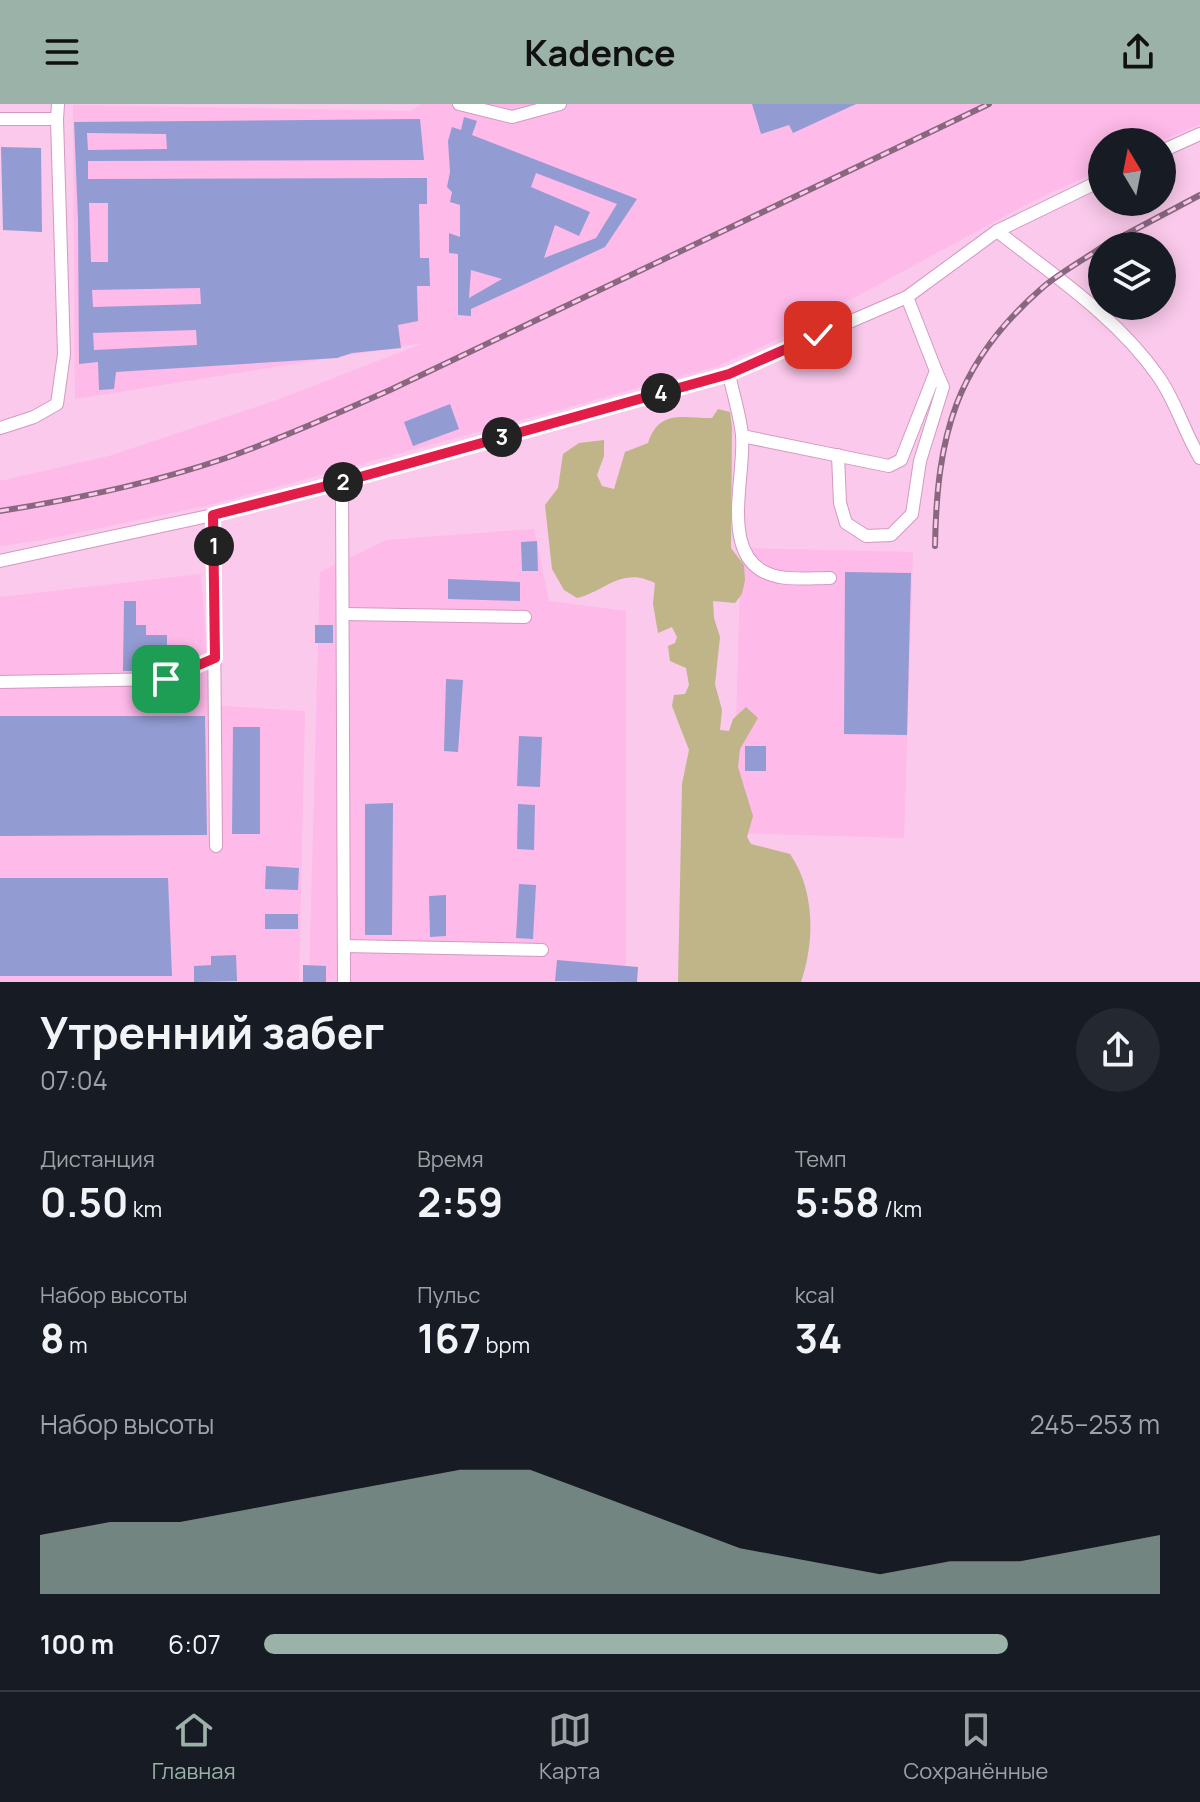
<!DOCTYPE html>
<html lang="ru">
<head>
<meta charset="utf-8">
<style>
  :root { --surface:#171b24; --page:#242831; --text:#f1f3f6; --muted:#9ea1a6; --line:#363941; --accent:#9ab2a7 }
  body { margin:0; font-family:Manrope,sans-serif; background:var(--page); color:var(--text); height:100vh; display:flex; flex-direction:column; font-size:30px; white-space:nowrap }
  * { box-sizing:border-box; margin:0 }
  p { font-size:26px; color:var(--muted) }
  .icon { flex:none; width:44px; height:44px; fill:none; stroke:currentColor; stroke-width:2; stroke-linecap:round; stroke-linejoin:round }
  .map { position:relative; height:878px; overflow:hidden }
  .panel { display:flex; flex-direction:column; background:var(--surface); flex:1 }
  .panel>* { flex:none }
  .needle { width:52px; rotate:350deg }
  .controls { position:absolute; left:1088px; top:24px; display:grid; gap:16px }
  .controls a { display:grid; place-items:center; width:88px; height:88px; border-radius:50%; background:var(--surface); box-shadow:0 4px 20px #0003; font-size:40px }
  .pin { position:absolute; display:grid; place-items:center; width:68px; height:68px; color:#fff; margin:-34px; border-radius:16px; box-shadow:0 4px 12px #0006 }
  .km { position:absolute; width:40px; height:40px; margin:-20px; border-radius:50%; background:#222; color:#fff; font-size:22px; line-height:40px; text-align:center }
  .round { display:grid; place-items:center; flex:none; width:84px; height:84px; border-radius:42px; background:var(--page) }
  .summary { display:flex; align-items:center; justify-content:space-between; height:136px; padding:0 40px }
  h1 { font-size:44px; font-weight:700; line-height:60px }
  .metrics { display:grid; grid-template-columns:repeat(3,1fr); gap:12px; height:136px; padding:8px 40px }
  .metrics div { display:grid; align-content:center }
  .metrics b { font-size:40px; font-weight:700 }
  .metrics small { font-size:22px; font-weight:400 }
  .metrics p { font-size:22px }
  .chart { height:224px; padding:16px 40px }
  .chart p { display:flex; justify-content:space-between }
  .chart svg { width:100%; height:144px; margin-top:8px; fill:var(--accent); opacity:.7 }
  ul { padding:0 40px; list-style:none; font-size:26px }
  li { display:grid; grid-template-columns:128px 96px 1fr; align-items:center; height:60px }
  li i { height:20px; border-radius:10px; background:var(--accent) }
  header { display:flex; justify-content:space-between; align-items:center; height:104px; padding:0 40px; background:var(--accent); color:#111; font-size:36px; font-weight:700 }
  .tabs { display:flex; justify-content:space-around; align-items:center; height:112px; border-top:2px solid var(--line); background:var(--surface); font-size:22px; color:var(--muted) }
  .tabs a { display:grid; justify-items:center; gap:4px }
  .tabs .on { color:var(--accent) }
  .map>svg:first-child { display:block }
  .built { fill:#febae9 }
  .green { fill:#bfb588 }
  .building { fill:#939bd3; fill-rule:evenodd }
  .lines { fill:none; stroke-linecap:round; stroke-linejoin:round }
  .minor-casing { stroke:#d399c2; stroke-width:14 }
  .minor { stroke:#fff; stroke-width:12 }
  .rail-casing { stroke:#88677f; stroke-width:6 }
  .rail { stroke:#fac9eb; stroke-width:3; stroke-dasharray:9; stroke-linecap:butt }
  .route-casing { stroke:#fff; stroke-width:16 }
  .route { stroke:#e11d48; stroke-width:10 }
</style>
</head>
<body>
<header><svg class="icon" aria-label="menu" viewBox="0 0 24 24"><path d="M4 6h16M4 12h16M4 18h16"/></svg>Kadence<svg class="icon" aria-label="share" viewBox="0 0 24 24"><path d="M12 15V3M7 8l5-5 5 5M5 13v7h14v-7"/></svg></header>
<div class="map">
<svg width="1200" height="878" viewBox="0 0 1200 878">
  <rect width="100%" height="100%" fill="#fac9eb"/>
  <!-- built -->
  <g class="built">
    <path d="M 422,0 L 1200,0 L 1200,20 L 1158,38 L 1102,38 L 1102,65 L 1031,98 L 774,237 L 715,263 L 210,401 L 42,436 L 0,442 L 0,377 L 109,352 L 277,296 L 424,239 L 75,295 L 73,1 L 411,7 Z"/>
    <path d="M 534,425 L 549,497 L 626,507 L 626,878 L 309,878 L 320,468 L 386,436 Z"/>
    <path d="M 741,444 L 913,448 L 904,734 L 733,729 Z"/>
    <path d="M 201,470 L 210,601 L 305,607 L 299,878 L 0,878 L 0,493 Z"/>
  </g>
  <!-- green -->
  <path class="green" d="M 718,305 L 730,308 L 732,323 L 731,444 L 744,461 L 745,476 L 742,490 L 735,499 L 713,497 L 714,514 L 720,533 L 715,580 L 722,606 L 720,626 L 729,627 L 733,615 L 746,603 L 758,614 L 740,645 L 738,663 L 753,712 L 747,733 L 751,740 L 790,750 C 815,786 815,837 801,878 L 678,878 L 682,680 L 689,646 L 672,602 L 674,591 L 685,590 L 689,581 L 686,564 L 670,557 L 668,542 L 675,539 L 677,533 L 672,523 L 658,529 L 653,500 L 655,479 C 621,462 606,487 577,494 L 564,486 L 552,465 L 545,401 L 558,384 L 563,350 L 579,339 L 604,336 L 604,352 L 597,371 L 602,382 L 614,385 L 625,348 L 648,339 C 659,305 682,314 712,314 Z"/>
  <!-- building -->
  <g class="building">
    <path d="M 752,0 L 856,0 L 793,29 L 789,21 L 761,30 Z"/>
    <path d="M 464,13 L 477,17 L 472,31 L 637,95 L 605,143 L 471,205 L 471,212 L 458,211 L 458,150 L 449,149 L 449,129 L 460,133 L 460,101 L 450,98 L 452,88 L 447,83 L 450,68 L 448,37 L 452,23 L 461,26 ZM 536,69 L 617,100 L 596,134 L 544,154 L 555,121 L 579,132 L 590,108 L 531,83 ZM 471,166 L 502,175 L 469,194 Z"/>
    <path d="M 420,15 L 424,56 L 88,57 L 88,75 L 427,74 L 427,100 L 419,100 L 420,154 L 429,154 L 430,182 L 417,182 L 418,217 L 398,221 L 401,244 L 352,249 L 337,254 L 116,268 L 114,285 L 99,286 L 98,258 L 79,260 L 78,116 L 74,18 ZM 87,29 L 166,30 L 167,45 L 88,46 ZM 89,99 L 108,99 L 108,158 L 91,158 ZM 200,184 L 201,200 L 93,203 L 92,186 ZM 196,226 L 197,241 L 94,246 L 93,229 Z"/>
    <path d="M 1,43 L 41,44 L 42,128 L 3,126 Z"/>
    <path d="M 450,300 L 459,325 L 413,342 L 404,318 Z"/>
    <path d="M 537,437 L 538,467 L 522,467 L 521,438 Z"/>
    <path d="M 845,468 L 911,469 L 907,631 L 844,630 Z"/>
    <path d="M 448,475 L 520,478 L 520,497 L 448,495 Z"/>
    <path d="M 124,497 L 136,497 L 136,521 L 146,521 L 146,531 L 167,531 L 167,564 L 137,564 L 137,567 L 123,567 Z"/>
    <rect x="315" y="521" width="18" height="18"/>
    <path d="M 446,575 L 463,576 L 458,648 L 444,647 Z"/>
    <path d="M 0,612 L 205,612 L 207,731 L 0,732 Z"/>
    <path d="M 233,623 L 260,623 L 260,730 L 232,730 Z"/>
    <path d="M 519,632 L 542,633 L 540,683 L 517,682 Z"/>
    <rect x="745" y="642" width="21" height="25"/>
    <path d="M 393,699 L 392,831 L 365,831 L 365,700 Z"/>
    <path d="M 518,700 L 535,701 L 534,746 L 517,745 Z"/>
    <path d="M 266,762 L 299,764 L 298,786 L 265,785 Z"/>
    <path d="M 0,774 L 168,774 L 172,872 L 0,872 Z"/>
    <path d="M 519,780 L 536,781 L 533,835 L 516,834 Z"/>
    <path d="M 446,791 L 446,832 L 430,833 L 429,792 Z"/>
    <rect x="265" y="810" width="33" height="15"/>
    <path d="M 236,851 L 237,877 L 194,878 L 194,862 L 211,861 L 211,852 Z"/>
    <path d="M 557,856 L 638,863 L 637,878 L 555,877 Z"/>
    <path d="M 303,861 L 326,862 L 326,878 L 303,878 Z"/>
  </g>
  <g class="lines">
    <!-- minor casing -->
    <g class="minor-casing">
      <g id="minor">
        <path d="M 459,0 L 512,13 L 560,0"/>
        <path d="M 0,15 L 57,15"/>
        <path d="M 1162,47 L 1200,30"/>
        <path d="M 997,127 C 1053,171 1117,213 1158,272 C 1176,297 1184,328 1200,354"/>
        <path d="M 729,270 C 733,290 740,311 742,331 C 746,374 715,462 780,473 C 795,476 814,474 830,474"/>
        <path d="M 0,324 L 34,313 L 57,300 L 64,250 L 57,15 L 58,0"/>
        <path d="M 742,332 L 889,362 L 901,356 L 936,267 L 907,193"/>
        <path d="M 838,351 L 840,399 L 846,419 L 866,432 L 891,431 L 912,410 L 920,357 L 943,283 L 936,267"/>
        <path d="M 342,378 L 344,878"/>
        <path d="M 213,411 L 216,742"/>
        <path d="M 0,457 L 213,411 L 342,378 L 729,270 L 907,193 L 997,127 L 1102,76"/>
        <path d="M 344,510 L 525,513"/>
        <path d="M 0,578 L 166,575 L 215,554"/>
        <path d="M 344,842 L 542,846"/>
      </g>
    </g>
    <!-- minor -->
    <use href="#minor" class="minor"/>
    <!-- rail casing -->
    <g class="rail-casing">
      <g id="rail">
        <path d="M 1104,142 L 1200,91"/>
        <path d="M 0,407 C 77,395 153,379 226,354 C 282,334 336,310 390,286 L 989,0"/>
        <path d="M 935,442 C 937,332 955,260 1041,185 C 1059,169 1082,157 1102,143"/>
      </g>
    </g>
    <!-- rail -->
    <use href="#rail" class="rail"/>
  </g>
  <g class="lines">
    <!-- route casing -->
    <g class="route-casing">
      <path id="route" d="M 166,575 L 215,554 L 213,411 L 342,378 L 729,270 L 818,231"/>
    </g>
    <!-- route -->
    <use href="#route" class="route"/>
  </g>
</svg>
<div class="controls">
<a><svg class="needle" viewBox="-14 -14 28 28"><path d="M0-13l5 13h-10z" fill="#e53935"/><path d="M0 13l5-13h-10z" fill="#9ea1a6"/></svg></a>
<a><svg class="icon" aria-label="layers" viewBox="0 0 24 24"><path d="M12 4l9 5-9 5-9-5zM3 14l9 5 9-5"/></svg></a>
</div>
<div class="pin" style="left:166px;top:575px;background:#1e9e55"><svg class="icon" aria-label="arrive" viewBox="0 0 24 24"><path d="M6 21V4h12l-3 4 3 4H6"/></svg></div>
<div class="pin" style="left:818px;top:231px;background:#d93025"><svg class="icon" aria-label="check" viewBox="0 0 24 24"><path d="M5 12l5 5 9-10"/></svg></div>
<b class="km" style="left:214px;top:442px">1</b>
<b class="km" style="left:343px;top:378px">2</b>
<b class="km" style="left:502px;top:333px">3</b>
<b class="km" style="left:661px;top:289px">4</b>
</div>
<section class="panel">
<div class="summary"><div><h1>Утренний забег</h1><p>07:04</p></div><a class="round"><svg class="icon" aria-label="share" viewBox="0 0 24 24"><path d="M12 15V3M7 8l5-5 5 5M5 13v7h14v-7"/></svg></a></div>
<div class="metrics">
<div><p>Дистанция</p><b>0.50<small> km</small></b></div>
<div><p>Время</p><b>2:59</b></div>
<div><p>Темп</p><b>5:58<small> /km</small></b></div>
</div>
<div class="metrics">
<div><p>Набор высоты</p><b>8<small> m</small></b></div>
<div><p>Пульс</p><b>167<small> bpm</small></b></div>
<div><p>kcal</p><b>34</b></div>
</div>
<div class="chart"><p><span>Набор высоты</span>245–253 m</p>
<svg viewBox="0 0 160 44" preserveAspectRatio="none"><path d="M0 44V26L10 22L20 22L30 18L40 14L50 10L60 6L70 6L80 14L90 22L100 30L110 34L120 38L130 34L140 34L150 30L160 26V44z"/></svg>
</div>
<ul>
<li><b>100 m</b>6:07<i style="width:83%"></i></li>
</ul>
</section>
<nav class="tabs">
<a class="on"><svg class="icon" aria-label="home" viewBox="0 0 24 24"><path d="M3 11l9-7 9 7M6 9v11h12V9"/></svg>Главная</a>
<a><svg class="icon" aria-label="map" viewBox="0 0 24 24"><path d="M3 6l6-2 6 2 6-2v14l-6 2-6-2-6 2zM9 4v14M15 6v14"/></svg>Карта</a>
<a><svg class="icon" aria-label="saved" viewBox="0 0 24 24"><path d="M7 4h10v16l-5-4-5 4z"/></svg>Сохранённые</a>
</nav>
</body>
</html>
